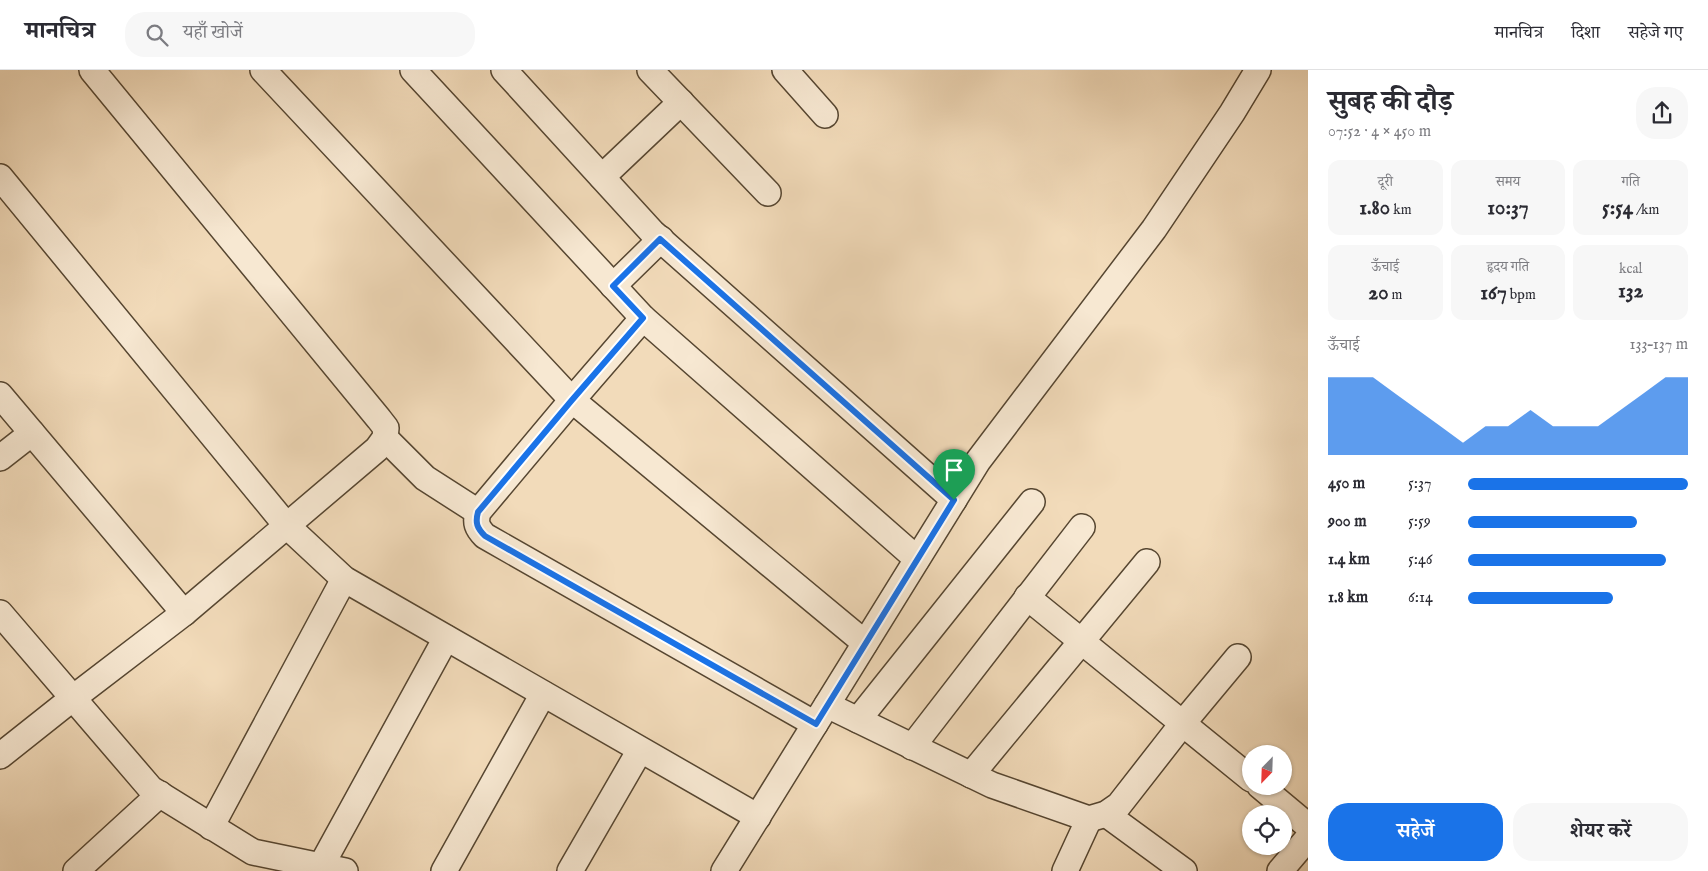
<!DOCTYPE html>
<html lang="hi">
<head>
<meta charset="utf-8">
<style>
  :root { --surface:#fff; --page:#f7f7f7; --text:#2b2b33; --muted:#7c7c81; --line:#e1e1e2; --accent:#1a73e8 }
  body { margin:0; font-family:"IM FELL English","Noto Serif Devanagari",serif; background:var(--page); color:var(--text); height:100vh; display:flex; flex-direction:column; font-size:19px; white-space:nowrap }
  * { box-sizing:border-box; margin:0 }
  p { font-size:16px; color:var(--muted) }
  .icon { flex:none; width:28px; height:28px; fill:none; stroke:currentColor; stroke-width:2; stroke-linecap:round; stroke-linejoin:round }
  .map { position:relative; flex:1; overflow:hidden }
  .panel { display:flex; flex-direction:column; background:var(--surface); width:400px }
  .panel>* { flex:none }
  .needle { width:32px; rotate:203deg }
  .controls { position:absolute; left:1242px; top:675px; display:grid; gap:10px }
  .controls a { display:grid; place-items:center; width:50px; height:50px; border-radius:50%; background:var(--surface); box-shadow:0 1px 4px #0004; font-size:25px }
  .pin { position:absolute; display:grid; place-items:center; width:42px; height:42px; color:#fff; margin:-51px -21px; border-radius:50% 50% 50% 0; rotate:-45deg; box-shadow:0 0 5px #0007 }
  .pin .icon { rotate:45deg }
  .round { display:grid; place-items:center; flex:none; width:52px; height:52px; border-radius:20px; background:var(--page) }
  .summary { display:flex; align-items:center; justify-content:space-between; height:85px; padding:0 20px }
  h1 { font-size:28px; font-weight:700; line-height:38px }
  .figures { display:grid; grid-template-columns:repeat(3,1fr); gap:8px; height:85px; padding:5px 20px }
  .figures div { display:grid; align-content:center; border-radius:12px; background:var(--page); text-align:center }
  .figures b { font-size:21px; font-weight:700 }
  .figures small { font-size:14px; font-weight:400 }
  .figures p { font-size:14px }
  .chart { height:140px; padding:10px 20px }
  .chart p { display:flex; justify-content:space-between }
  .chart svg { width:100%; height:90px; margin-top:5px; fill:var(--accent); opacity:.7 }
  .action { display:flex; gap:10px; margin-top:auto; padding:10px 20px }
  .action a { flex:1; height:58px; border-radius:20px; background:var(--accent); color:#fff; font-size:20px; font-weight:700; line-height:58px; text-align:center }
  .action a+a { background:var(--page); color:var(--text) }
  ul { padding:0 20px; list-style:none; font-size:16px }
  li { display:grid; grid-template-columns:80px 60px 1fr; align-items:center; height:38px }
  li i { height:12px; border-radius:6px; background:var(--accent) }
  header { display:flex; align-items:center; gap:30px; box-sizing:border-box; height:70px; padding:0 25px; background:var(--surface); border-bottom:1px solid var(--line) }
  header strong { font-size:24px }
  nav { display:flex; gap:28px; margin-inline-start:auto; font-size:18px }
  .search { width:350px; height:45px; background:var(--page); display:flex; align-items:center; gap:12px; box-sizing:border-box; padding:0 18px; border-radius:20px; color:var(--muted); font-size:19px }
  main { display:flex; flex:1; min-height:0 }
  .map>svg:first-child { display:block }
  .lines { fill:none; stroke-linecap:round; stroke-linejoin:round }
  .street-casing { stroke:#564631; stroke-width:28 }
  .street { stroke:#f7e8d2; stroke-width:25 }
  .route-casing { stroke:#fff; stroke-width:10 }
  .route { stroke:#1a73e8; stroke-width:6 }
</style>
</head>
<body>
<header>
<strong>मानचित्र</strong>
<div class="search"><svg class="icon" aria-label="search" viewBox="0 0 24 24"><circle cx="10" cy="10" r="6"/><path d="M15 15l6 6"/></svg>यहाँ खोजें</div>
<nav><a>मानचित्र</a><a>दिशा</a><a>सहेजे गए</a></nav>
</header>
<main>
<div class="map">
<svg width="1308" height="801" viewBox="0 0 1308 801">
  <rect width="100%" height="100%" fill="#f2dbba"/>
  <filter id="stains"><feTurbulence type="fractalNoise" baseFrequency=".004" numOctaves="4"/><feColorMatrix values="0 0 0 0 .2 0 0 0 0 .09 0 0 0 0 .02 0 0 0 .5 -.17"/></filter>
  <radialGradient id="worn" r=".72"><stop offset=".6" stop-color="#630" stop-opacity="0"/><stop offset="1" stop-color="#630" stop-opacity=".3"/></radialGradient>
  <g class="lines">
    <!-- street casing -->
    <g class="street-casing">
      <g id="street">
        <path d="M 263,0 L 572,330 L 865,573"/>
        <path d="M 413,0 L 643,248 L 917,489"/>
        <path d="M 504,0 L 652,162 L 954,430"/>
        <path d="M 650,0 L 768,123"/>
        <path d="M 785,0 L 825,45"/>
        <path d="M 0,107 L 286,455 L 344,509 L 758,747"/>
        <path d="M 602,107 L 681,32"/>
        <path d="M 613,216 L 661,169"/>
        <path d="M 643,248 L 572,330 L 478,442 C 475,453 477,458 485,466 L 815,654"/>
        <path d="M 0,325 L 184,543"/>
        <path d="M 385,368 L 425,408 L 478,442"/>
        <path d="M 0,388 L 32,363"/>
        <path d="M 1027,527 L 1251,709"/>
        <path d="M 0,543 L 151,719 L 253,782 L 345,801"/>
        <path d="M 827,635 L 992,715 L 1089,749 L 1106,744 L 1119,735 L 1183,653 L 1238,587"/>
        <path d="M 858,650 L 1032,432"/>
        <path d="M 912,677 L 1082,457"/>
        <path d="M 0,686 L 73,628 L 184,543 L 377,379 L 385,368 L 386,358 L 379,349 L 92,0"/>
        <path d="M 971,705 L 1147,492"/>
        <path d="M 1260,716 L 1308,756"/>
        <path d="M 1106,744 L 1184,801"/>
        <path d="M 211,757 L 344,509"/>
        <path d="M 321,796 L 446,568"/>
        <path d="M 76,801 L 160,724"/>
        <path d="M 444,801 L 543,624"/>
        <path d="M 570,801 L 640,680"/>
        <path d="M 724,801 L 978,391 L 1154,159 L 1232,43 L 1258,0"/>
        <path d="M 1065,801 L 1089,749"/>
        <path d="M 1280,801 L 1308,768"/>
      </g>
    </g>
    <!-- street -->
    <use href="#street" class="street"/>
  </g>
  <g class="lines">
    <!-- route casing -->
    <g class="route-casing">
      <path id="route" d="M 660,169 L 954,430 L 816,654 L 485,466 C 477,458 475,453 478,442 L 572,330 L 643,248 L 613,216 Z"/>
    </g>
    <!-- route -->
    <use href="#route" class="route"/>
  </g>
  <rect width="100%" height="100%" filter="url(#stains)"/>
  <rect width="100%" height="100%" fill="url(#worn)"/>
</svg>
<div class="controls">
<a><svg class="needle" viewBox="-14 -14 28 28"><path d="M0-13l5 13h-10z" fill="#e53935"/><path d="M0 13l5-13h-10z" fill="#7c7c81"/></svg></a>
<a><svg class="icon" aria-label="locate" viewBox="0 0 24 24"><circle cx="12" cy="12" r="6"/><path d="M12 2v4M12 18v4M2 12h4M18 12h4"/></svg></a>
</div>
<div class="pin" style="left:954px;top:430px;background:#1e9e55"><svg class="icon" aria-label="arrive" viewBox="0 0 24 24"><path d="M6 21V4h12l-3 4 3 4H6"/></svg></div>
</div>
<section class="panel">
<div class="summary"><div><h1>सुबह की दौड़</h1><p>07:52 · 4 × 450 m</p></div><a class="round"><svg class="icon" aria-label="share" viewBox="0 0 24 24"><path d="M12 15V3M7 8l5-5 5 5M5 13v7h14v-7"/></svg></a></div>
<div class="figures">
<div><p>दूरी</p><b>1.80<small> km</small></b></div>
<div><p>समय</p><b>10:37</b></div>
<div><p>गति</p><b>5:54<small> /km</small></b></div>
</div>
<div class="figures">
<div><p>ऊँचाई</p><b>20<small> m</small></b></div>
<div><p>हृदय गति</p><b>167<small> bpm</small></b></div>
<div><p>kcal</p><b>132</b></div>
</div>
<div class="chart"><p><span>ऊँचाई</span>133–137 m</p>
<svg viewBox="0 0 160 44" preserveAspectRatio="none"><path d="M0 44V6L10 6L20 6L30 14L40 22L50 30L60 38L70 30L80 30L90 22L100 30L110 30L120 30L130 22L140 14L150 6L160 6V44z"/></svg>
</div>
<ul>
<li><b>450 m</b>5:37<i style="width:100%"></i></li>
<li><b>900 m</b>5:59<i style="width:77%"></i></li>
<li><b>1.4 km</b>5:46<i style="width:90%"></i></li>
<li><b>1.8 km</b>6:14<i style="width:66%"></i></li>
</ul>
<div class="action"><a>सहेजें</a><a>शेयर करें</a></div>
</section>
</main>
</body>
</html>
